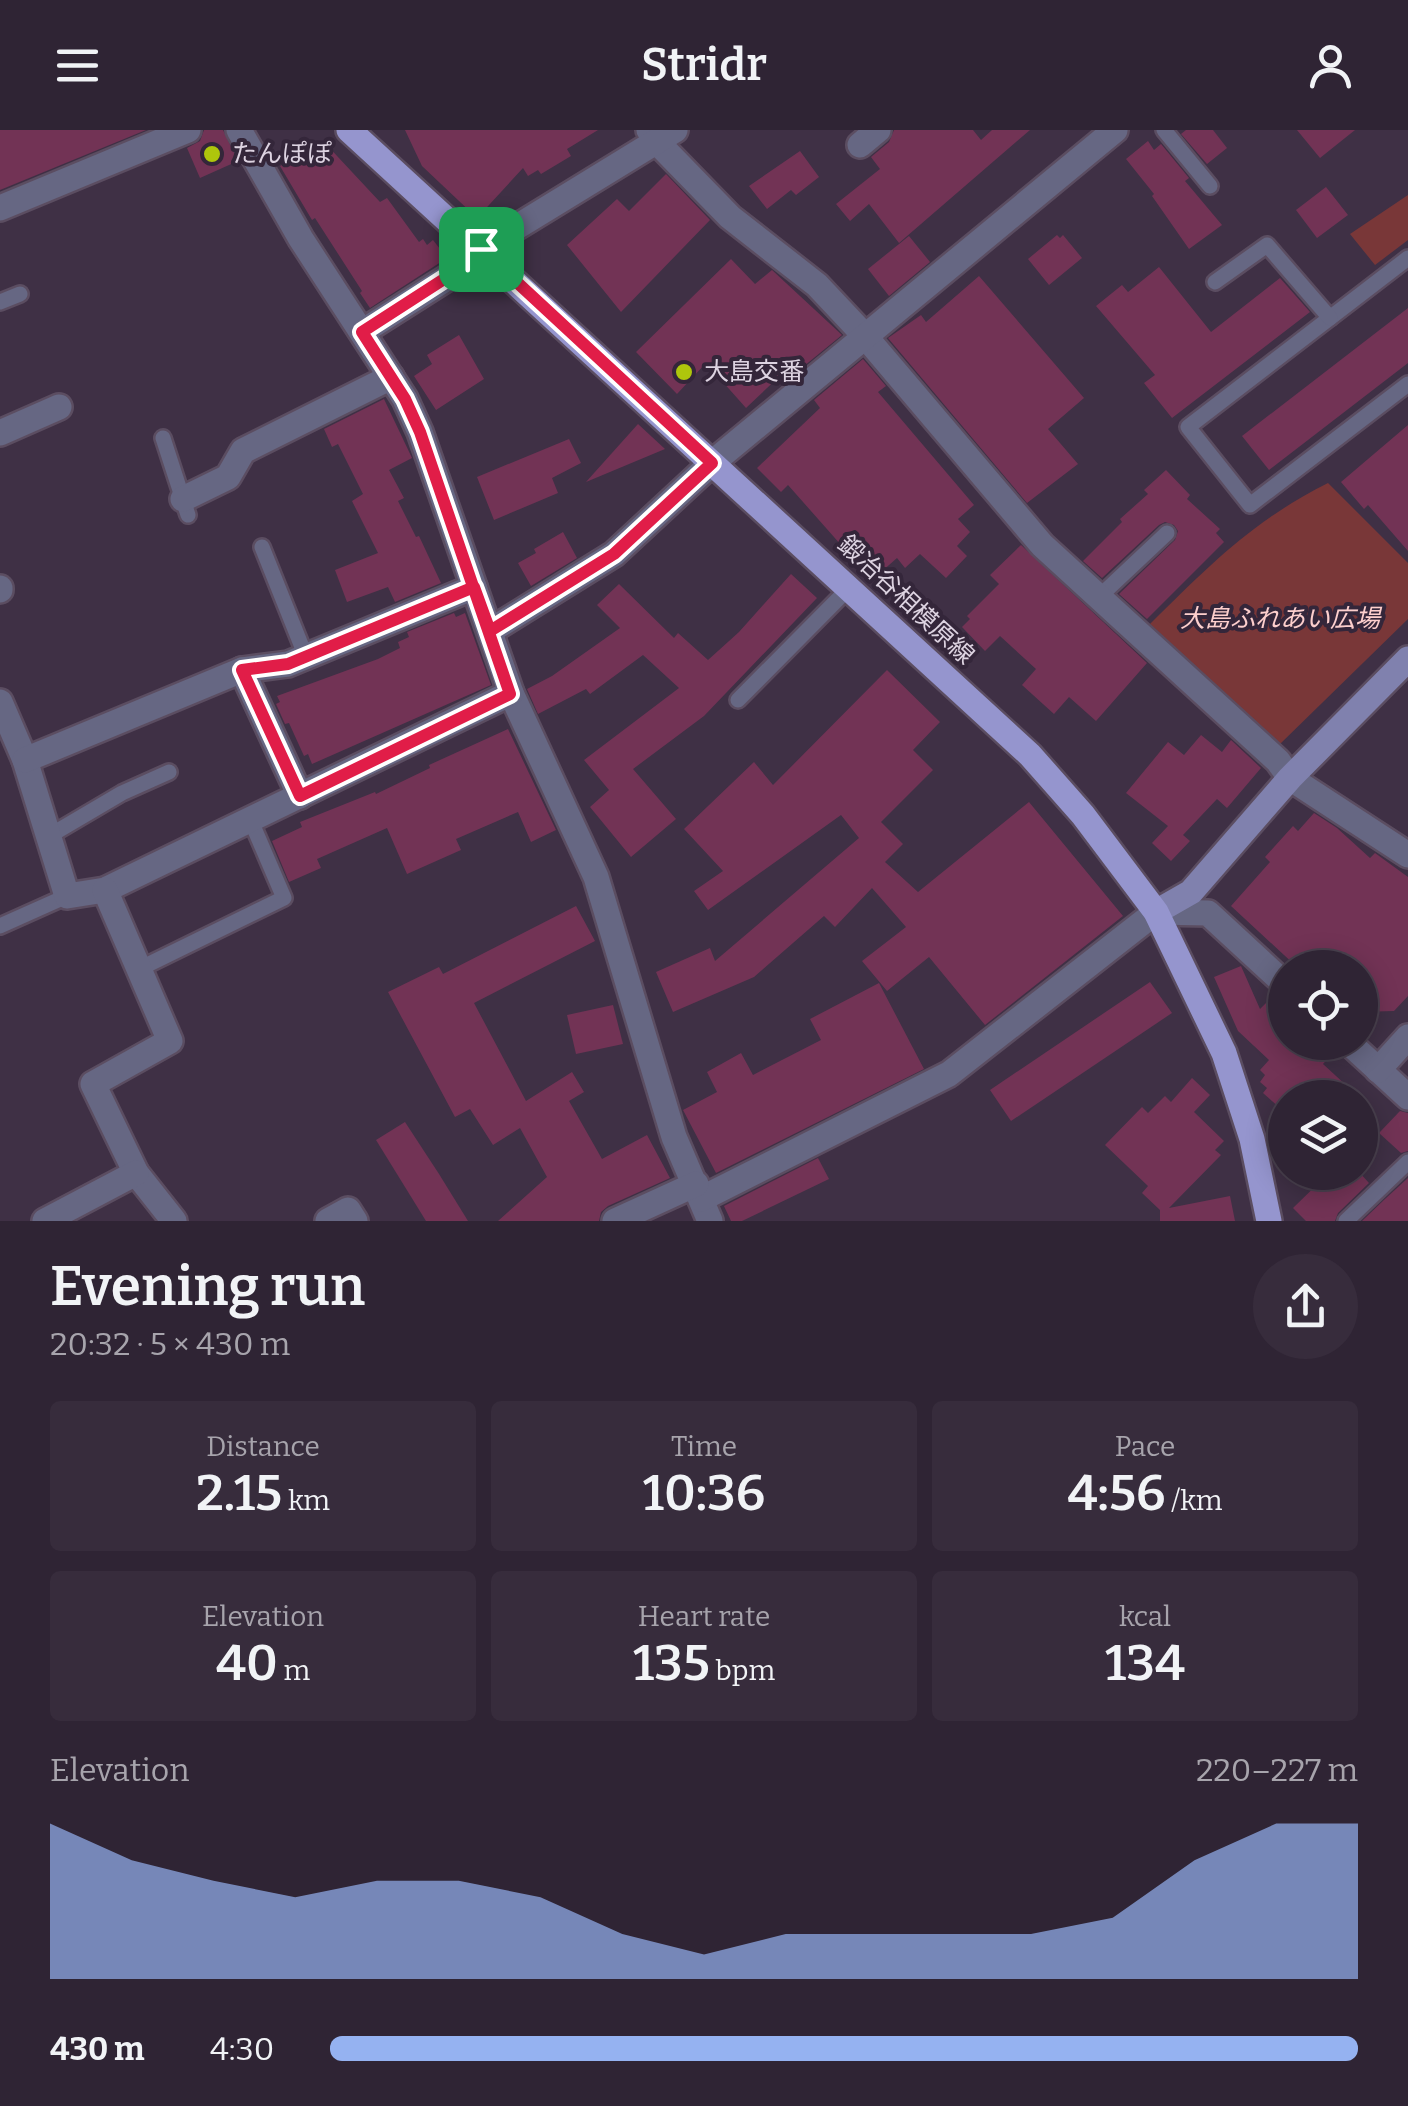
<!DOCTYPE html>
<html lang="en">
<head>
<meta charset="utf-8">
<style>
  :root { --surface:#2f2434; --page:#372c3c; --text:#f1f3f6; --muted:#a7a4ac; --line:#4a414f; --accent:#95b2f1 }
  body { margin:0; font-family:Bitter,"Noto Sans JP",serif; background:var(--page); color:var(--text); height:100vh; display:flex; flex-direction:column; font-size:38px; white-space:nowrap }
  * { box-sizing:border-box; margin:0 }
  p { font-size:32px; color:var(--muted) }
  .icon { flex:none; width:55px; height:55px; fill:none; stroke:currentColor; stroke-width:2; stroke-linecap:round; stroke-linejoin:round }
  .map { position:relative; height:1091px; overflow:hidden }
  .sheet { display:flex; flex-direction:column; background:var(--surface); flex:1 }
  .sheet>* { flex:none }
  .fabs { position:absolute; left:1268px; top:820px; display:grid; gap:20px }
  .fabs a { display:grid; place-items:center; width:110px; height:110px; border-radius:50%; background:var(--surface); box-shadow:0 5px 25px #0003,0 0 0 2px var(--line); font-size:50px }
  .pin { position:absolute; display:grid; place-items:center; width:85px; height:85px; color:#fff; margin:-42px; border-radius:20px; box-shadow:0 5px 15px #0006 }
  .round { display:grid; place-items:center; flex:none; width:105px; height:105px; border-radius:52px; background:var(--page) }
  .head { display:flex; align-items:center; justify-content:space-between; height:170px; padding:0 50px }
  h1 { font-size:55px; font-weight:600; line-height:75px }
  .figures { display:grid; grid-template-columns:repeat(3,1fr); gap:15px; height:170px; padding:10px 50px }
  .figures div { display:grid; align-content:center; border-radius:10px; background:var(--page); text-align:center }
  .figures b { font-size:50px; font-weight:600 }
  .figures small { font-size:28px; font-weight:400 }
  .figures p { font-size:28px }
  .chart { height:280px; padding:20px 50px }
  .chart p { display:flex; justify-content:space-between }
  .chart svg { width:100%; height:180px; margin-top:10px; fill:var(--accent); opacity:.7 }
  ul { padding:0 50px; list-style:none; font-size:32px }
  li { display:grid; grid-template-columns:160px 120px 1fr; align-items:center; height:75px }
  li i { height:25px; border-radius:12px; background:var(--accent) }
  header { display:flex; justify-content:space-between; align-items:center; height:130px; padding:0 50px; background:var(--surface); font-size:45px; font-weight:600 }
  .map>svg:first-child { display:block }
  .green { fill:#793738 }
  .building { fill:#723355 }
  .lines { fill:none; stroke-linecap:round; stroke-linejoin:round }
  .lane-casing { stroke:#5b4d61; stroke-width:20 }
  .street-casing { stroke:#5b4d61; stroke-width:30 }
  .secondary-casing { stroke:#5b4d61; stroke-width:30 }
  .primary-casing { stroke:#5b4d61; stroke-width:30 }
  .lane { stroke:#666783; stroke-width:15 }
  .street { stroke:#666783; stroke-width:25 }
  .secondary { stroke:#8081ae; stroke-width:25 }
  .primary { stroke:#9595ce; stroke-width:25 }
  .route-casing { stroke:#fff; stroke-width:20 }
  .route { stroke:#e11d48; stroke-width:12 }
  .poi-dot { fill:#aec60c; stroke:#34263a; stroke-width:4 }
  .labels { text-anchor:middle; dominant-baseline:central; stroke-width:8; stroke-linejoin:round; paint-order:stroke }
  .poi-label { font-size:25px; fill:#ddd3e1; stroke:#34263a; text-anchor:start }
  .street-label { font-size:25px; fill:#ddd3e1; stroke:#34263a }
  .park-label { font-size:25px; font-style:italic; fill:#fdcfcd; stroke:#34263a }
</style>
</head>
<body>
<header><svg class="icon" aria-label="menu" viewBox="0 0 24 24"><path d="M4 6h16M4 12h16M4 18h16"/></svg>Stridr<svg class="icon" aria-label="person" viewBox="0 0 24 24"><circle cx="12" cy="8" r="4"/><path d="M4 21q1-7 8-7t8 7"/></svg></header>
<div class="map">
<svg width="1408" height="1091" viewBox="0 0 1408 1091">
  <rect width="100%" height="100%" fill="#3f3045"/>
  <!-- green -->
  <g class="green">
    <path d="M 1408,65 L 1408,110 L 1375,135 L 1350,104 Z"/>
    <path d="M 1328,353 L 1408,433 L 1408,489 L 1279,615 L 1150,494 C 1210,435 1251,392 1328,353 Z"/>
  </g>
  <!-- building -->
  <g class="building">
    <path d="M 0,0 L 146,0 L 0,60 Z"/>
    <path d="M 204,0 L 223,0 L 238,31 L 200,48 L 187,18 L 200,11 Z"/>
    <path d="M 405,0 L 598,0 L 567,19 L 571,26 L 541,44 L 538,40 L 528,46 L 523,38 L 477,88 L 422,36 Z"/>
    <path d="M 894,0 L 973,0 L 981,10 L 992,0 L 1030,0 L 899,113 L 869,74 L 850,91 L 836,74 L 880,39 L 871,27 L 889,12 Z"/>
    <path d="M 1186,0 L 1213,0 L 1227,18 L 1207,34 L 1181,4 Z"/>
    <path d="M 1297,0 L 1355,0 L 1320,28 Z"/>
    <path d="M 1148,11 L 1154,20 L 1161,14 L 1189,48 L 1185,51 L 1222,95 L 1189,119 L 1152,66 L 1154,64 L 1126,29 Z"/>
    <path d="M 324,12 L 380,72 L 387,68 L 419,112 L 423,109 L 427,115 L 433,110 L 447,128 L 370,178 L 360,163 L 362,161 L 315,88 L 312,90 L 280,36 Z"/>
    <path d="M 800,21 L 819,47 L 796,65 L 791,60 L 767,79 L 749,56 Z"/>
    <path d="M 666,44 L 710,90 L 621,182 L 567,115 L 617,69 L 629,81 Z"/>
    <path d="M 1326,57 L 1348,85 L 1317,108 L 1296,80 Z"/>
    <path d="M 1057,105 L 1060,108 L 1063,105 L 1082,128 L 1049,155 L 1028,129 Z"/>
    <path d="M 909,106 L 930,132 L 889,166 L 868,139 Z"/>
    <path d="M 731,129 L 755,154 L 772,140 L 842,205 L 793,245 L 789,240 L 784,242 L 746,278 L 706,233 L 677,264 L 636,222 Z"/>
    <path d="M 1159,137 L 1211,202 L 1280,148 L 1310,182 L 1172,288 L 1144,253 L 1155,245 L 1096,176 L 1122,155 L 1128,162 Z"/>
    <path d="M 979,146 L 1084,268 L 1048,299 L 1078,334 L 1027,373 L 888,208 L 921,185 L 926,192 Z"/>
    <path d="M 1408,178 L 1408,233 L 1269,340 L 1242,306 Z"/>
    <path d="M 459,205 L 484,249 L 436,280 L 414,246 L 432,234 L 427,225 Z"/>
    <path d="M 863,229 L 886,256 L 878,262 L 974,375 L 958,389 L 970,402 L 957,416 L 967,426 L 946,448 L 920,424 L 905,438 L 897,428 L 872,450 L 788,355 L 781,362 L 757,338 L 820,278 L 814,270 Z"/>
    <path d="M 384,269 L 412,328 L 389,340 L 404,368 L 398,371 L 416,407 L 419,406 L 441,453 L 395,472 L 388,457 L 347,472 L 335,440 L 378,423 L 352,371 L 363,364 L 338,314 L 332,317 L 324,299 Z"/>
    <path d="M 638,294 L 665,319 L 586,352 Z"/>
    <path d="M 1408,295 L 1408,421 L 1368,375 L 1364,379 L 1341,352 Z"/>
    <path d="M 569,309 L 581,333 L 552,348 L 558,363 L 494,390 L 477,347 Z"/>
    <path d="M 1166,340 L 1190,365 L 1187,369 L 1220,399 L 1216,403 L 1224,412 L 1147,489 L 1119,464 L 1175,410 L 1178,401 L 1174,395 L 1165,392 L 1159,395 L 1102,448 L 1083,431 L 1122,392 L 1120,389 L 1148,364 L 1144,360 Z"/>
    <path d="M 563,402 L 577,428 L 531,456 L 518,433 L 536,423 L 534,419 Z"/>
    <path d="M 1021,415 L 1147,533 L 1096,591 L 1069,567 L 1054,584 L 1022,555 L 1036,539 L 1000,506 L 985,521 L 962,497 L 970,489 L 967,486 L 999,454 L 990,445 Z"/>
    <path d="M 791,444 L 817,468 L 704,586 L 633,639 L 676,689 L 631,727 L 590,677 L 609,660 L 584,630 L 679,558 L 643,525 L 590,564 L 586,559 L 538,584 L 527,559 L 552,546 L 620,498 L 597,475 L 619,454 L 674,508 L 678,503 L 708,530 L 739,502 Z"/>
    <path d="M 454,483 L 456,487 L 465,483 L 491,555 L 312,634 L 308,624 L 304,626 L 289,593 L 285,594 L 276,574 L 280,572 L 277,566 L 378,529 L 400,518 L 398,512 L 409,507 L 407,502 Z"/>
    <path d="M 887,540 L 940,592 L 913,620 L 933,640 L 881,692 L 903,714 L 885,732 L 918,762 L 1029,672 L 1123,786 L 985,895 L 929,827 L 887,861 L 862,831 L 906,797 L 872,758 L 835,797 L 824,786 L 754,847 L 673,882 L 656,842 L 710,818 L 715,831 L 859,708 L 841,685 L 708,780 L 694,761 L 723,741 L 684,699 L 754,632 L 773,655 Z"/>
    <path d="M 508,599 L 556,700 L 531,712 L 518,682 L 456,709 L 461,720 L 407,744 L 387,698 L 317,729 L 321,738 L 289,752 L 272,711 L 302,697 L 300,692 L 375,662 L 376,664 L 430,638 L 429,635 Z"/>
    <path d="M 1201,605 L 1222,622 L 1231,610 L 1261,638 L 1227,678 L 1217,669 L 1183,705 L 1190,711 L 1171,731 L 1152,713 L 1168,696 L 1126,663 L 1168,612 L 1184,625 Z"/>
    <path d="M 1314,683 L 1337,698 L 1370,728 L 1375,723 L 1408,747 L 1408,866 L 1394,881 L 1360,882 L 1360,838 L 1298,838 L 1231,776 L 1270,732 L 1265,727 L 1293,696 L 1298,701 Z"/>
    <path d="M 576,776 L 595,811 L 474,873 L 526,971 L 572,942 L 584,962 L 569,971 L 602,1029 L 647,1005 L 670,1048 L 608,1076 L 601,1082 L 599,1091 L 498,1091 L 547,1047 L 520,998 L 493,1015 L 470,979 L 455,987 L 388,862 L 439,837 L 443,844 Z"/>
    <path d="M 1241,836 L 1260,879 L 1269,870 L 1285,885 L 1285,912 L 1318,912 L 1331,925 L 1323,934 L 1360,968 L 1285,968 L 1280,978 L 1263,963 L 1267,958 L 1260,952 L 1265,945 L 1260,940 L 1269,930 L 1238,901 L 1214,847 Z"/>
    <path d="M 1150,852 L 1172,883 L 1011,991 L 990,960 Z"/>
    <path d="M 879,853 L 924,939 L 716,1043 L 683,980 L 717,962 L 707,942 L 741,923 L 753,945 L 821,910 L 810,889 Z"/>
    <path d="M 613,875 L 623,914 L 576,924 L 567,885 Z"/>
    <path d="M 1192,948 L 1210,965 L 1194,982 L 1224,1011 L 1215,1020 L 1221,1025 L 1169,1078 L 1230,1066 L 1235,1091 L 1160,1091 L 1160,1080 L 1142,1063 L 1148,1056 L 1105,1015 L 1142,977 L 1148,983 L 1165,966 L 1171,972 Z"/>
    <path d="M 1400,981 L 1408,983 L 1408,1021 L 1401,1023 L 1379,1003 Z"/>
    <path d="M 405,992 L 439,1044 L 468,1091 L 426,1091 L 376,1010 Z"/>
    <path d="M 818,1028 L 829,1049 L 742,1091 L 731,1091 L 724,1076 Z"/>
    <path d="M 1330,1042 L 1359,1042 L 1369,1053 L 1338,1083 L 1335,1091 L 1306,1091 L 1293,1078 Z"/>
    <path d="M 1408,1048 L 1408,1091 L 1362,1091 L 1385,1069 Z"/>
  </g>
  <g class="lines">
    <!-- lane casing -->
    <g class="lane-casing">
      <g id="lane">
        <path d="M 1164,0 L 1210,56"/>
        <path d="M 1408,128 L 1188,297 L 1250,375 L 1408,254"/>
        <path d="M 1215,152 L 1267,115 L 1330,188"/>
        <path d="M 0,172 L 20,164"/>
        <path d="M 163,308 L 188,385"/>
        <path d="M 262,417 L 306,527"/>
        <path d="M 1099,467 L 1167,403"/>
        <path d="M 738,570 L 849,458"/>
        <path d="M 49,706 L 122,663 L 169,642"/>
        <path d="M 0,796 L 67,766"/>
        <path d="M 139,839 L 284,768 L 251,691"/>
        <path d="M 1346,1091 L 1408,1032"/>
      </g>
    </g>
    <!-- street casing -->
    <g class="street-casing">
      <g id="street">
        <path d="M 239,0 L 301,109 L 405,269 L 420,302 L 511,563 L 596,747 L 674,1007 L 710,1091"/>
        <path d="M 649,0 L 656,11 L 730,87 L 817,155 L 864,205 L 1042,415 L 1278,631 L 1290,648 L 1408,725"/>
        <path d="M 860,15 L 878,0"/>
        <path d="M 0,78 L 188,0"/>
        <path d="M 362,202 L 455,143 L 481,119 L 675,0"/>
        <path d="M 0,303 L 59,277"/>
        <path d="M 183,369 L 228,347 L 243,321 L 391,247"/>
        <path d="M 0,458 L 0,460"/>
        <path d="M 490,501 L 614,424 L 712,333 L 1115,0"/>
        <path d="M 242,540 L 300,666"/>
        <path d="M 0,572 L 25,630 L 67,766 L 105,760 L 511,563"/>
        <path d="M 25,630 L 242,540 L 288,534 L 474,457"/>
        <path d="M 105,760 L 170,911 L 93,954 L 136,1043 L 174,1091"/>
        <path d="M 1348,912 L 1408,967"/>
        <path d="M 1378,940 L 1408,907"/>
        <path d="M 701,1069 L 949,944 L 1156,782 L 1208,783 L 1285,854"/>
        <path d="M 45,1091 L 136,1043"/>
        <path d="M 328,1091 L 348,1080 L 355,1091"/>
        <path d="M 615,1091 L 696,1054"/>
      </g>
    </g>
    <!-- secondary casing -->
    <g class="secondary-casing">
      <path id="secondary" d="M 1156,782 L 1191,762 L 1290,648 L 1408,529"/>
    </g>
    <!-- primary casing -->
    <g class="primary-casing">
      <path id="primary" d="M 349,0 L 1030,625 L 1083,685 L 1156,782 L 1224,923 L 1252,1009 L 1269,1091"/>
    </g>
    <!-- lane -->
    <use href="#lane" class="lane"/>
    <!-- street -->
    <use href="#street" class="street"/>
    <!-- secondary -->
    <use href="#secondary" class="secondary"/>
    <!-- primary -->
    <use href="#primary" class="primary"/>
  </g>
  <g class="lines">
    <!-- route casing -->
    <g class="route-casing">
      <path id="route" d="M 481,119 L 455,142 L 362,202 L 405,269 L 420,302 L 510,564 L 300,666 L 242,540 L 288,534 L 474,457 L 490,501 L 614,424 L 712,333 L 481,119"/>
    </g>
    <!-- route -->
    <use href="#route" class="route"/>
  </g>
  <!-- markers -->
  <g class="poi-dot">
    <circle cx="212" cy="24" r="10"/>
    <circle cx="684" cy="242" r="10"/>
  </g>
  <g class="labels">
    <!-- poi labels -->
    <g class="poi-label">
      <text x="232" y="24">たんぽぽ</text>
      <text x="704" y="242">大島交番</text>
    </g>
    <!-- street labels -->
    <g class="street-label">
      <text transform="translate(906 470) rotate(43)">鍛冶谷相模原線</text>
    </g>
    <!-- park labels -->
    <g class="park-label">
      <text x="1280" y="489">大島ふれあい広場</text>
    </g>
  </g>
</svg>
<div class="fabs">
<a><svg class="icon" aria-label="locate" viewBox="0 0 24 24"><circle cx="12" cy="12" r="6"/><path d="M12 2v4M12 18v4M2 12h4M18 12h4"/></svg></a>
<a><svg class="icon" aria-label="layers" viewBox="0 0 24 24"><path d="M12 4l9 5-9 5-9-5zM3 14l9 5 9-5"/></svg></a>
</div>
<div class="pin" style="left:481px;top:119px;background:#1e9e55"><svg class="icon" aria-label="arrive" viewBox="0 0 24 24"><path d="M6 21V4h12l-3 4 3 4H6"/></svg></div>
</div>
<section class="sheet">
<div class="head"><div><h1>Evening run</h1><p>20:32 · 5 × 430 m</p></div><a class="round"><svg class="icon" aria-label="share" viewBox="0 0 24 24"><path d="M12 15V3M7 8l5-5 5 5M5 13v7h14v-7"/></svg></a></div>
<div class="figures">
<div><p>Distance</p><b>2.15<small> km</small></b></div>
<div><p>Time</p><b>10:36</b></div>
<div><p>Pace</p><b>4:56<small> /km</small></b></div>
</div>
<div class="figures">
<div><p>Elevation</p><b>40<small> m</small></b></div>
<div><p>Heart rate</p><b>135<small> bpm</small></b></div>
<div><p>kcal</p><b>134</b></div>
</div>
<div class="chart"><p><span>Elevation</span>220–227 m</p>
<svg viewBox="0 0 160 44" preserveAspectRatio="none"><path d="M0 44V6L10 15L20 20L30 24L40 20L50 20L60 24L70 33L80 38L90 33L100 33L110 33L120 33L130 29L140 15L150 6L160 6V44z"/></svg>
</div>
<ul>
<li><b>430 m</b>4:30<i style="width:100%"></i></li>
</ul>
</section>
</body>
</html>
